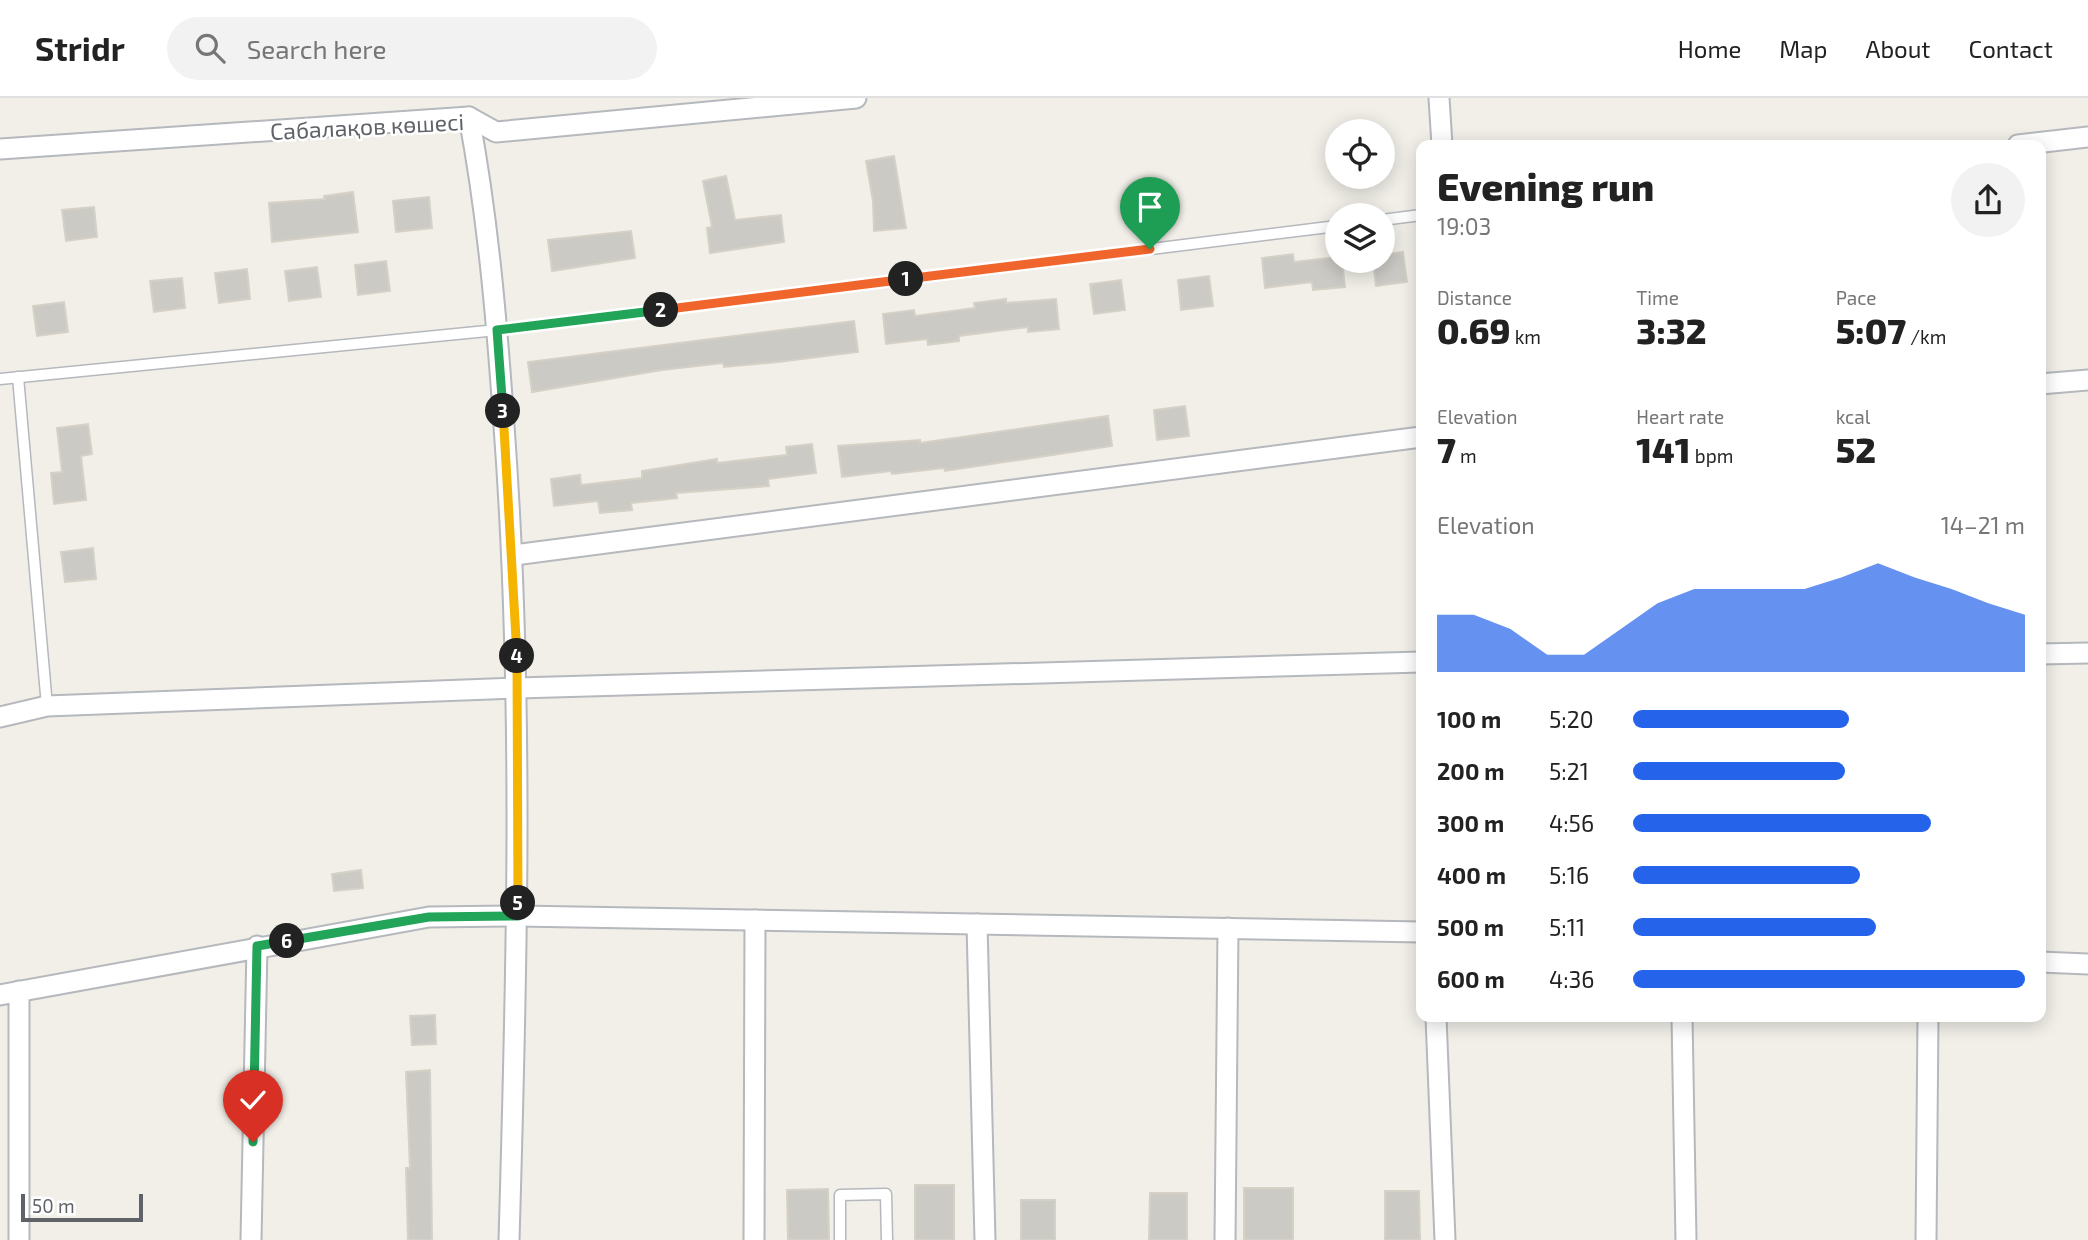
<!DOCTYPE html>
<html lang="en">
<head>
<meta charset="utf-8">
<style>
  :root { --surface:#fff; --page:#f2f2f2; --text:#222; --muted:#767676; --line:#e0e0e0; --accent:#2563eb }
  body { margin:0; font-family:"Exo 2",sans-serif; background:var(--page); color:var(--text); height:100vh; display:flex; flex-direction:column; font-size:26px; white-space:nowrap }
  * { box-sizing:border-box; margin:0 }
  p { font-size:23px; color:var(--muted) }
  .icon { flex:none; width:38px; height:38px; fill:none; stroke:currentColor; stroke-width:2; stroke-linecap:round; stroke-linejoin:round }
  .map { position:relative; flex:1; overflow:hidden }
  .details { position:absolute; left:1416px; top:42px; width:630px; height:882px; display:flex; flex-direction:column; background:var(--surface); border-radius:14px; box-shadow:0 4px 18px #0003 }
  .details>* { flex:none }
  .buttons { position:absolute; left:1325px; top:21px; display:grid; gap:14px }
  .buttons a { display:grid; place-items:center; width:70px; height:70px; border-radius:50%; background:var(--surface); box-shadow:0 4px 18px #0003; font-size:35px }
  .scale { position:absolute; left:21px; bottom:18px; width:122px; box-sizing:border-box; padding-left:7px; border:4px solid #5f6368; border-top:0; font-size:19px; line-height:24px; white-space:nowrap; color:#5f6368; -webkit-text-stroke:5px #fff; paint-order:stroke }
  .pin { position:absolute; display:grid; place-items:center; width:60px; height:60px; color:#fff; margin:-72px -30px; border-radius:50% 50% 50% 0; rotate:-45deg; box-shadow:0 0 7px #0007 }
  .pin .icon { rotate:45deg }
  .km { position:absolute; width:35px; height:35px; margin:-18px; border-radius:50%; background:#222; color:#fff; font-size:19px; line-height:35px; text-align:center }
  .round { display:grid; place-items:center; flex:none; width:74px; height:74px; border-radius:37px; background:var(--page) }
  .headline { display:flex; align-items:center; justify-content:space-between; height:119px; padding:0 21px }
  h1 { font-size:38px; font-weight:800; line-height:52px }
  .metrics { display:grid; grid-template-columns:repeat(3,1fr); gap:10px; height:119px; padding:7px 21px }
  .metrics div { display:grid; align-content:center }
  .metrics b { font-size:35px; font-weight:800 }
  .metrics small { font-size:19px; font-weight:400 }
  .metrics p { font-size:19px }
  .chart { height:196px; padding:14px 21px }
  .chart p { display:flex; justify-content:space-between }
  .chart svg { width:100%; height:126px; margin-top:7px; fill:var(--accent); opacity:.7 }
  ul { padding:0 21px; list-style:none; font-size:23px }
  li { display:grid; grid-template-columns:112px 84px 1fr; align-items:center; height:52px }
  li i { height:18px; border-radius:9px; background:var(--accent) }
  header { display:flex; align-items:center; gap:42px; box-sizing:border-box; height:98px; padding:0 35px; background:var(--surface); border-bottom:2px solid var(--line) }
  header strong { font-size:33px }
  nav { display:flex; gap:38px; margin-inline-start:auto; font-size:24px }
  .search { width:490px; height:63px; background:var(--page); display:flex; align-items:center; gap:18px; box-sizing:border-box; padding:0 24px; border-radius:38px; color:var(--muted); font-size:26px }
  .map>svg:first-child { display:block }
  .building { fill:#cccac5; stroke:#d6d1c6; stroke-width:2 }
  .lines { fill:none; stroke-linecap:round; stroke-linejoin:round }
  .service-casing { stroke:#b5b8bc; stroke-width:13 }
  .minor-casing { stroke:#b5b8bc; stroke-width:23 }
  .service { stroke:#fff; stroke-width:10 }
  .minor { stroke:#fff; stroke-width:19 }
  .split-1-casing { stroke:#fff; stroke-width:14 }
  .split-2-casing { stroke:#fff; stroke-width:14 }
  .split-3-casing { stroke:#fff; stroke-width:14 }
  .split-4-casing { stroke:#fff; stroke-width:14 }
  .split-5-casing { stroke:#fff; stroke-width:14 }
  .split-6-casing { stroke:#fff; stroke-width:14 }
  .split-7-casing { stroke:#fff; stroke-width:14 }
  .split-1 { stroke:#f0652b; stroke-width:9 }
  .split-2 { stroke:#f0652b; stroke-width:9 }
  .split-3 { stroke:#22a559; stroke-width:9 }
  .split-4 { stroke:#f5b400; stroke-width:9 }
  .split-5 { stroke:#f5b400; stroke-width:9 }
  .split-6 { stroke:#22a559; stroke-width:9 }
  .split-7 { stroke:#22a559; stroke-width:9 }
  .labels { text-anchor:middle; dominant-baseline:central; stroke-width:5; stroke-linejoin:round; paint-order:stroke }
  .street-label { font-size:23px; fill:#5f6368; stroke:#fff }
</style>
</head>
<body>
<header>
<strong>Stridr</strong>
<div class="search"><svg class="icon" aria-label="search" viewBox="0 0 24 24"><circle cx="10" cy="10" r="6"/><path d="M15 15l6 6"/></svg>Search here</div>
<nav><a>Home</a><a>Map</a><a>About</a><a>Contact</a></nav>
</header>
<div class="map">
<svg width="2088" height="1142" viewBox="0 0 2088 1142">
  <rect width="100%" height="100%" fill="#f1efe8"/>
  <!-- building -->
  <g class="building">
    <path d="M 894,58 L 906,130 L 874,133 L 873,103 L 866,63 Z"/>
    <path d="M 726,78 L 735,122 L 781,117 L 784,144 L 710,155 L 707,130 L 712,129 L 703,83 Z"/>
    <path d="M 353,94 L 358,134 L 272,144 L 269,105 L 325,101 L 324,98 Z"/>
    <path d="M 429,99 L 432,130 L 396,134 L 393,103 Z"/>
    <path d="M 94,109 L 97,139 L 66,143 L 62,112 Z"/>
    <path d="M 631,133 L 635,160 L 552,173 L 548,142 Z"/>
    <path d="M 1403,154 L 1407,184 L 1376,188 L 1373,163 L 1382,163 L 1382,157 Z"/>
    <path d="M 1293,156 L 1294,164 L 1337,159 L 1337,163 L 1342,163 L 1345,189 L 1313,192 L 1312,184 L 1265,190 L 1262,160 Z"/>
    <path d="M 386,163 L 390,193 L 358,197 L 355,167 Z"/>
    <path d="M 317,169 L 321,199 L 289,203 L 285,173 Z"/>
    <path d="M 247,171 L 250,201 L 219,205 L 215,175 Z"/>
    <path d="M 1209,178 L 1213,208 L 1181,212 L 1178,182 Z"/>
    <path d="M 182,180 L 185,210 L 154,214 L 150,183 Z"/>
    <path d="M 1121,182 L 1125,212 L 1094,216 L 1090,186 Z"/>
    <path d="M 1006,201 L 1006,205 L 1056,201 L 1059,231 L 1028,234 L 1028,229 L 959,238 L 959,243 L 928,247 L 927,241 L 886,246 L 883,216 L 914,212 L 915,218 L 975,210 L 974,205 Z"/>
    <path d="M 64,204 L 68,234 L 37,238 L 33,208 Z"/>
    <path d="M 854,223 L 858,254 L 778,264 L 724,269 L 723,265 L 662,272 L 532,294 L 528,264 Z"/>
    <path d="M 1185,308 L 1189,338 L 1157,342 L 1154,312 Z"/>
    <path d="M 1108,318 L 1112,348 L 945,373 L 944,370 L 892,376 L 891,373 L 842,379 L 838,348 L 920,342 L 920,345 Z"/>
    <path d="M 88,326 L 92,356 L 81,358 L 86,402 L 54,406 L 51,375 L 62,374 L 57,330 Z"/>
    <path d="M 812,346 L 816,375 L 768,381 L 769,388 L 676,395 L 677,400 L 631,405 L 632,412 L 600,415 L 598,403 L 554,408 L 551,381 L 580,377 L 581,387 L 642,380 L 642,373 L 717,361 L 717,365 L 787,357 L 786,349 Z"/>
    <path d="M 93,450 L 96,481 L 65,484 L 61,454 Z"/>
    <path d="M 361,772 L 363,790 L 334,793 L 332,776 Z"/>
    <path d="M 435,917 L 436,946 L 412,947 L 410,918 Z"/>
    <path d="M 430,972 L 432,1142 L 408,1142 L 406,1070 L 410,1070 L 406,974 Z"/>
    <rect x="915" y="1087" width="39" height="55"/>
    <rect x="1244" y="1090" width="49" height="52"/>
    <path d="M 828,1091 L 829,1142 L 788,1142 L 787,1092 Z"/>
    <path d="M 1385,1093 L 1419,1093 L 1420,1142 L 1385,1142 Z"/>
    <path d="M 1150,1095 L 1187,1095 L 1187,1142 L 1149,1142 Z"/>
    <rect x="1021" y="1102" width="34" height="40"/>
  </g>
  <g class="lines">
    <!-- service casing -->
    <g class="service-casing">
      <g id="service">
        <path d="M 1382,122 L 1421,117"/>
        <path d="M 18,279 L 47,608"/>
        <path d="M 0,281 L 497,232 L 1337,128"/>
        <path d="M 840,1142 L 840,1097 L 886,1096 L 887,1142"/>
      </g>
    </g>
    <!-- minor casing -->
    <g class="minor-casing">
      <g id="minor">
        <path d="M 1439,0 L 1442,47"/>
        <path d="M 469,19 C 488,120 497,225 504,328 C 524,599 517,870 509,1142"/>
        <path d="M 2018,47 L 2088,39"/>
        <path d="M 0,51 L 469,19 L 496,34 L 856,0"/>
        <path d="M 2040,286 L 2088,282"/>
        <path d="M 514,457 L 1421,339"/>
        <path d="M 2040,556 L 2088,555"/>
        <path d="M 0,619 L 47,608 L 518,590 L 1421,564"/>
        <path d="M 977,826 L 985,1142"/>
        <path d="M 2040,864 L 2088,866"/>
        <path d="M 19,893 L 19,1142"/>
        <path d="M 0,897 L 429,819 L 518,818 L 1421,834"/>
        <path d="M 1436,919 L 1445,1142"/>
        <path d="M 1682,919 L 1686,1142"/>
        <path d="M 251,1142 L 257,848"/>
        <path d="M 754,1142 L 755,822"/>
        <path d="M 1225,1142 L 1228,830"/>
        <path d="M 1926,1142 L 1928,919"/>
      </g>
    </g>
    <!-- service -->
    <use href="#service" class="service"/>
    <!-- minor -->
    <use href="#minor" class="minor"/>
  </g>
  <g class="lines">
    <!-- split-1 casing -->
    <g class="split-1-casing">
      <path id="split-1" d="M 906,181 L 1150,151"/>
    </g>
    <!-- split-2 casing -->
    <g class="split-2-casing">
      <path id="split-2" d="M 661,212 L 906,181"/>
    </g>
    <!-- split-3 casing -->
    <g class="split-3-casing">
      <path id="split-3" d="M 503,313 L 497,232 L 661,212"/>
    </g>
    <!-- split-4 casing -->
    <g class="split-4-casing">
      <path id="split-4" d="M 503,313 L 517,558"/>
    </g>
    <!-- split-5 casing -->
    <g class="split-5-casing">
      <path id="split-5" d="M 517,558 L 518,805"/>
    </g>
    <!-- split-6 casing -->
    <g class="split-6-casing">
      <path id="split-6" d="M 287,843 L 429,819 L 518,818 L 518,805"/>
    </g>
    <!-- split-7 casing -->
    <g class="split-7-casing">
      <path id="split-7" d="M 253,1044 L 257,848 L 287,843"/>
    </g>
    <!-- split-1 -->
    <use href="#split-1" class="split-1"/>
    <!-- split-2 -->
    <use href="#split-2" class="split-2"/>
    <!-- split-3 -->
    <use href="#split-3" class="split-3"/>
    <!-- split-4 -->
    <use href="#split-4" class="split-4"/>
    <!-- split-5 -->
    <use href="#split-5" class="split-5"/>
    <!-- split-6 -->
    <use href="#split-6" class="split-6"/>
    <!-- split-7 -->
    <use href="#split-7" class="split-7"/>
  </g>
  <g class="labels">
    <!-- street labels -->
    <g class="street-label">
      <text transform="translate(367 28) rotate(-3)">Сабалақов көшесі</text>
    </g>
  </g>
</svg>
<div class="buttons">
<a><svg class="icon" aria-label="locate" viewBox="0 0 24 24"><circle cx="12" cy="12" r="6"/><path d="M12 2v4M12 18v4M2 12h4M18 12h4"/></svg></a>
<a><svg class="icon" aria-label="layers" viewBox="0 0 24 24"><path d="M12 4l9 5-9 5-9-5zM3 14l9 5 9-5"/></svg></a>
</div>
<div class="scale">50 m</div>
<div class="pin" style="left:1150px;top:151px;background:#1e9e55"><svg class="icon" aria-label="arrive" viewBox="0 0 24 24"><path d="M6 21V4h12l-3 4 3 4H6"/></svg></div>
<div class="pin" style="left:253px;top:1044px;background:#d93025"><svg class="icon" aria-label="check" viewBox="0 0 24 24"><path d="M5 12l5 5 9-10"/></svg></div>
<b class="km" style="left:906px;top:181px">1</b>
<b class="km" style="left:661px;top:212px">2</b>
<b class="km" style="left:503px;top:313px">3</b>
<b class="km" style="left:517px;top:558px">4</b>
<b class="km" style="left:518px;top:805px">5</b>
<b class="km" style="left:287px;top:843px">6</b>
<section class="details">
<div class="headline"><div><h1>Evening run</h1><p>19:03</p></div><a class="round"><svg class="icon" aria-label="share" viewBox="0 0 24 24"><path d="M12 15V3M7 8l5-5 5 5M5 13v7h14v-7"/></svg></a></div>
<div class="metrics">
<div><p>Distance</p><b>0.69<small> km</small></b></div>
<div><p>Time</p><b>3:32</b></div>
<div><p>Pace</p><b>5:07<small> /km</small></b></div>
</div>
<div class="metrics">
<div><p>Elevation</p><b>7<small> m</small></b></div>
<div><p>Heart rate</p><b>141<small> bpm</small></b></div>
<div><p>kcal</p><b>52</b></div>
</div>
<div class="chart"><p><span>Elevation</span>14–21 m</p>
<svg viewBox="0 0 160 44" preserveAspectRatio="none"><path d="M0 44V24L10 24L20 29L30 38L40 38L50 29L60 20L70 15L80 15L90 15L100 15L110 11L120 6L130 11L140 15L150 20L160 24V44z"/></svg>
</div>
<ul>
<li><b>100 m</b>5:20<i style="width:55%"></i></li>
<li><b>200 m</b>5:21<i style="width:54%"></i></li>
<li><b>300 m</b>4:56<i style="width:76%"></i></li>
<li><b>400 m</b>5:16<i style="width:58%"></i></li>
<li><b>500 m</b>5:11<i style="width:62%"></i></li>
<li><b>600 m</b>4:36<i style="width:100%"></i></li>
</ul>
</section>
</div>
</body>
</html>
